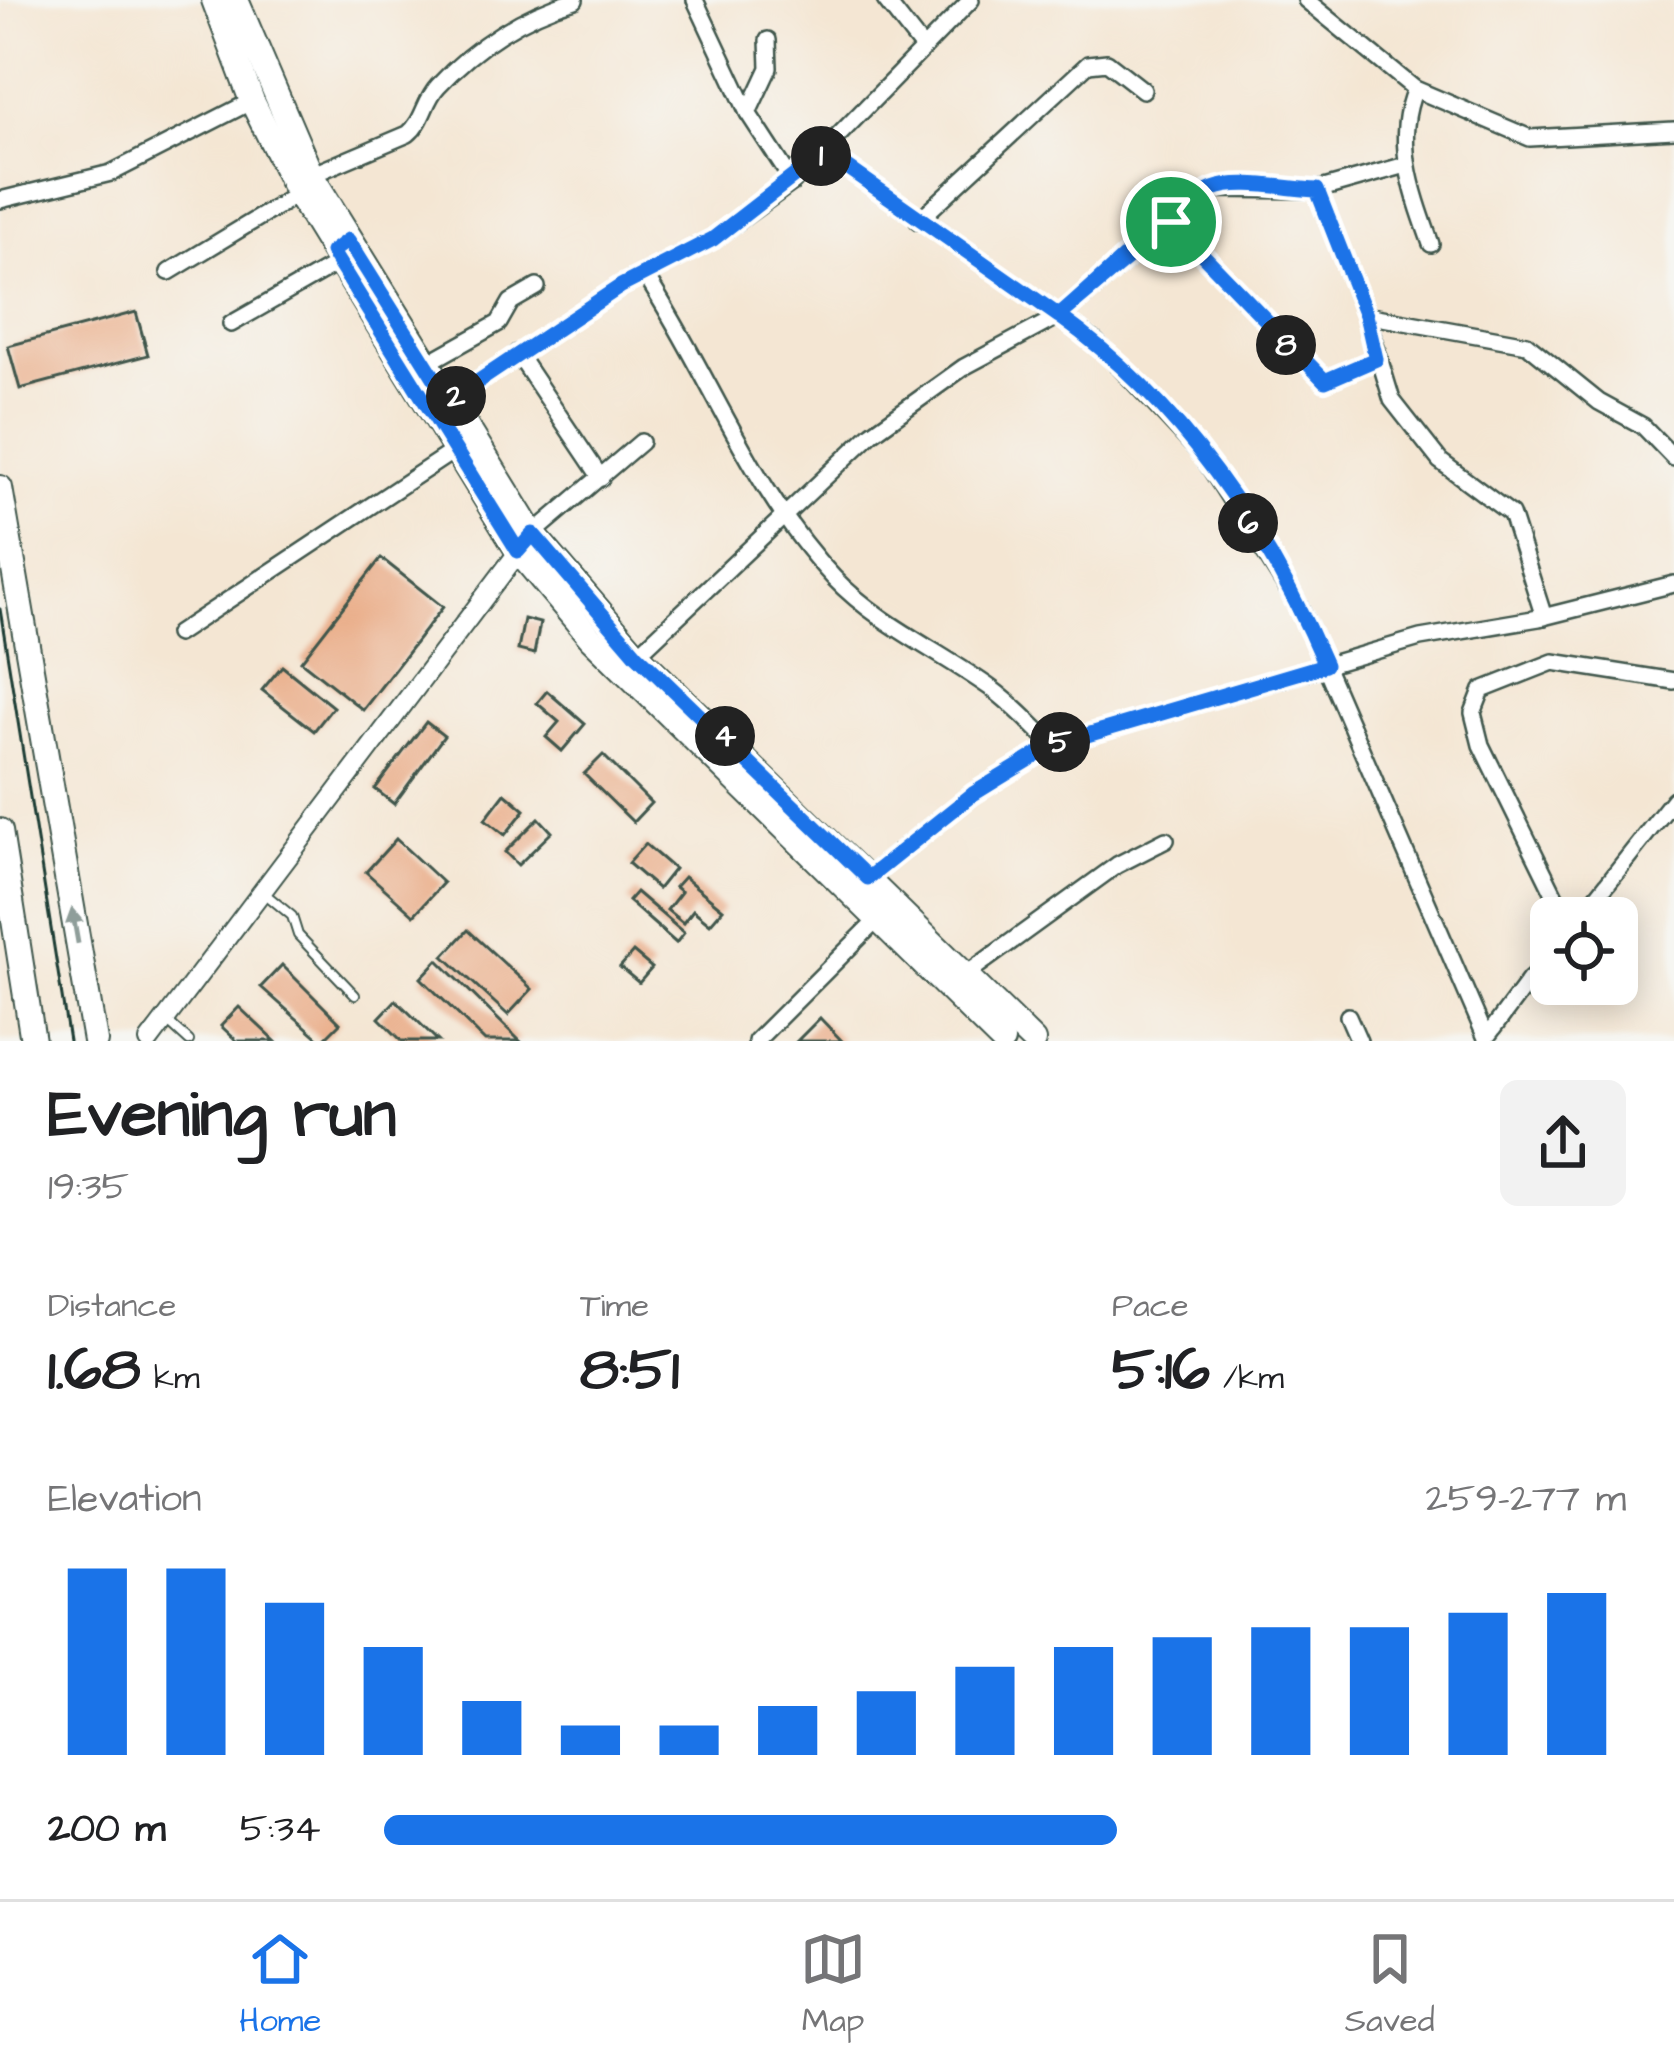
<!DOCTYPE html>
<html lang="en">
<head>
<meta charset="utf-8">
<style>
  :root { --surface:#fff; --page:#f2f2f2; --text:#202124; --muted:#757577; --line:#e0e0e0; --accent:#1a73e8 }
  body { margin:0; font-family:"Architects Daughter",sans-serif; background:var(--page); color:var(--text); height:100vh; display:flex; flex-direction:column; font-size:45px; white-space:nowrap }
  * { box-sizing:border-box; margin:0 }
  p { font-size:39px; color:var(--muted) }
  .icon { flex:none; width:66px; height:66px; fill:none; stroke:currentColor; stroke-width:2; stroke-linecap:round; stroke-linejoin:round }
  .map { position:relative; height:1041px; overflow:hidden }
  .panel { display:flex; flex-direction:column; background:var(--surface); flex:1 }
  .panel>* { flex:none }
  .controls { position:absolute; left:1530px; top:897px; display:grid; gap:24px }
  .controls a { display:grid; place-items:center; width:108px; height:108px; border-radius:18px; background:var(--surface); box-shadow:0 6px 30px #0003; font-size:60px }
  .pin { position:absolute; display:grid; place-items:center; width:102px; height:102px; color:#fff; margin:-51px; border:6px solid #fff; border-radius:50%; box-shadow:0 3px 12px #0007 }
  .km { position:absolute; width:60px; height:60px; margin:-30px; border-radius:50%; background:#222; color:#fff; font-size:33px; line-height:60px; text-align:center }
  .round { display:grid; place-items:center; flex:none; width:126px; height:126px; border-radius:18px; background:var(--page) }
  .overview { display:flex; align-items:center; justify-content:space-between; height:204px; padding:0 48px }
  h1 { font-size:66px; font-weight:700; line-height:90px }
  .stats { display:grid; grid-template-columns:repeat(3,1fr); gap:18px; height:204px; padding:12px 48px }
  .stats div { display:grid; align-content:center }
  .stats b { font-size:60px; font-weight:700 }
  .stats small { font-size:33px; font-weight:400 }
  .stats p { font-size:33px }
  .chart { height:336px; padding:24px 48px }
  .chart p { display:flex; justify-content:space-between }
  .chart svg { width:100%; height:216px; margin-top:12px; stroke:var(--accent); stroke-width:6 }
  ul { padding:0 48px; list-style:none; font-size:39px }
  li { display:grid; grid-template-columns:192px 144px 1fr; align-items:center; height:90px }
  li i { height:30px; border-radius:15px; background:var(--accent) }
  .menu { display:flex; justify-content:space-around; align-items:center; height:168px; border-top:3px solid var(--line); background:var(--surface); font-size:33px; color:var(--muted) }
  .menu a { display:grid; justify-items:center; gap:6px }
  .menu .current { color:var(--accent) }
  .map>svg:first-child { display:block }
  .building { fill:#eaaf8b }
  .lines { fill:none; stroke-linecap:round; stroke-linejoin:round }
  .service-casing { stroke:#3f564c; stroke-width:12 }
  .minor-casing { stroke:#3f564c; stroke-width:20 }
  .tertiary-casing { stroke:#3f564c; stroke-width:22 }
  .primary-casing { stroke:#3f564c; stroke-width:28 }
  .service { stroke:#fff; stroke-width:8 }
  .minor { stroke:#fff; stroke-width:15 }
  .tertiary { stroke:#fff; stroke-width:18 }
  .primary { stroke:#fff; stroke-width:24 }
  .tram { stroke:#1f3d34; stroke-width:3 }
  .oneway { fill:#8f9e9a }
  .route-casing { stroke:#fff; stroke-width:24 }
  .route { stroke:#1a73e8; stroke-width:15 }
</style>
</head>
<body>
<div class="map">
<svg width="1674" height="1041" viewBox="0 0 1674 1041">
  <rect width="100%" height="100%" fill="#f6f6f2"/>
  <filter id="ink" filterUnits="userSpaceOnUse"><feTurbulence type="fractalNoise" baseFrequency=".00833" numOctaves="2"/><feDisplacementMap in="SourceGraphic" scale="24" xChannelSelector="R" yChannelSelector="G"/><feConvolveMatrix kernelMatrix="1 2 1 2 8 2 1 2 1" color-interpolation-filters="sRGB"/></filter>
  <filter id="wash" filterUnits="userSpaceOnUse"><feTurbulence type="fractalNoise" baseFrequency=".004" numOctaves="4" result="noise"/><feDisplacementMap in="SourceGraphic" scale="48" xChannelSelector="R" yChannelSelector="G"/><feGaussianBlur stdDeviation="2.7" result="paint"/><feColorMatrix in="noise" values="0 0 0 0 0 0 0 0 0 0 0 0 0 0 0 0 0 1.4 0 .05"/><feComposite in="paint" operator="in"/></filter>
  <g filter="url(#wash)">
    <rect width="100%" height="100%" fill="#f4e6d3"/>
    <g id="blocks">
      <!-- building -->
      <g class="building">
        <path d="M 136,312 L 148,355 L 20,389 L 8,346 Z"/>
        <path d="M 381,558 L 443,607 L 363,710 L 301,661 Z"/>
        <path d="M 524,619 L 540,623 L 534,654 L 518,650 Z"/>
        <path d="M 282,666 L 333,707 L 314,731 L 262,690 Z"/>
        <path d="M 547,691 L 585,724 L 562,751 L 546,737 L 559,722 L 537,703 Z"/>
        <path d="M 426,722 L 444,736 L 394,804 L 375,789 Z"/>
        <path d="M 603,755 L 651,803 L 633,822 L 584,774 Z"/>
        <path d="M 505,793 L 525,810 L 505,835 L 485,819 Z"/>
        <path d="M 539,818 L 552,832 L 518,865 L 505,852 Z"/>
        <path d="M 396,839 L 443,883 L 414,915 L 366,872 Z"/>
        <path d="M 645,844 L 674,869 L 658,889 L 628,863 Z"/>
        <path d="M 684,877 L 723,909 L 710,924 L 693,910 L 683,923 L 667,910 L 681,892 L 675,887 Z"/>
        <path d="M 636,892 L 684,933 L 676,943 L 628,901 Z"/>
        <path d="M 468,930 L 532,989 L 508,1015 L 444,956 Z"/>
        <path d="M 633,952 L 652,968 L 639,983 L 620,967 Z"/>
        <path d="M 438,960 L 520,1041 L 485,1041 L 421,978 Z"/>
        <path d="M 282,965 L 340,1023 L 322,1041 L 261,987 Z"/>
        <path d="M 396,1000 L 438,1041 L 402,1041 L 379,1018 Z"/>
        <path d="M 239,1007 L 275,1041 L 237,1041 L 221,1026 Z"/>
        <path d="M 820,1018 L 842,1041 L 797,1041 Z"/>
      </g>
    </g>
  </g>
  <g filter="url(#ink)">
    <use href="#blocks" fill-opacity="0" stroke="#3f564c" stroke-width="3"/>
    <g class="lines">
      <!-- service casing -->
      <g class="service-casing">
        <g id="service">
          <path d="M 263,892 L 292,916 L 298,935 L 355,995"/>
          <path d="M 166,1020 L 189,1041"/>
        </g>
      </g>
      <!-- minor casing -->
      <g class="minor-casing">
        <g id="minor">
          <path d="M 695,0 L 748,113 L 793,182"/>
          <path d="M 885,0 L 922,47"/>
          <path d="M 1306,0 L 1415,89 L 1530,138 L 1674,130"/>
          <path d="M 1415,89 C 1393,141 1413,193 1431,244"/>
          <path d="M 748,113 L 769,68 L 768,40"/>
          <path d="M 825,152 L 1096,342 L 1202,455 L 1301,610 L 1486,1038 L 1530,979 L 1551,961"/>
          <path d="M 311,175 L 408,134 C 424,121 424,101 438,86 C 475,46 523,15 575,0"/>
          <path d="M 1317,190 L 1366,315 L 1392,400 L 1440,461 L 1511,514 L 1544,617"/>
          <path d="M 0,200 L 111,173 L 252,101"/>
          <path d="M 918,221 L 1088,64 L 1107,62 L 1143,90"/>
          <path d="M 1170,222 L 1325,381 L 1376,359"/>
          <path d="M 169,272 L 298,194"/>
          <path d="M 645,275 C 710,374 752,492 834,578 C 878,624 941,652 992,689 C 1014,705 1033,726 1053,745"/>
          <path d="M 1366,315 L 1527,344 L 1599,402 L 1643,426 L 1674,458"/>
          <path d="M 231,324 L 338,263"/>
          <path d="M 517,353 L 601,478"/>
          <path d="M 424,365 L 499,323 L 511,302 L 537,287"/>
          <path d="M 449,401 L 621,286 L 713,239 L 793,182 L 971,0"/>
          <path d="M 533,534 L 641,442"/>
          <path d="M 177,634 L 452,452"/>
          <path d="M 637,655 L 872,433 L 964,367 L 1059,316 L 1214,189 L 1317,190 L 1406,165"/>
          <path d="M 868,877 L 973,794 L 1053,745 L 1420,638 L 1539,618 L 1674,584"/>
          <path d="M 1566,918 L 1481,745 L 1473,713 L 1482,690 L 1553,662 L 1674,681"/>
          <path d="M 1580,918 L 1674,799"/>
          <path d="M 968,973 L 1117,865 L 1166,840"/>
          <path d="M 1348,1016 L 1359,1041"/>
          <path d="M 756,1041 L 880,917"/>
        </g>
      </g>
      <!-- tertiary casing -->
      <g class="tertiary-casing">
        <path id="tertiary" d="M 149,1041 L 526,542"/>
      </g>
      <!-- primary casing -->
      <g class="primary-casing">
        <g id="primary">
          <path d="M 214,0 L 252,101 L 298,194 L 518,551 L 591,638 L 1002,1041"/>
          <path d="M 236,0 L 311,175 L 533,534 L 637,655 L 1033,1041"/>
          <path d="M 0,488 L 95,1041"/>
          <path d="M 0,831 L 33,1041"/>
        </g>
      </g>
      <!-- service -->
      <use href="#service" class="service"/>
      <!-- minor -->
      <use href="#minor" class="minor"/>
      <!-- tertiary -->
      <use href="#tertiary" class="tertiary"/>
      <!-- primary -->
      <use href="#primary" class="primary"/>
      <!-- tram -->
      <path class="tram" d="M 0,609 L 69,1041"/>
    </g>
    <!-- one-way arrows -->
    <defs><path id="oneway-solid" d="M-6-.8H1V-3.2L6.5 0L1 3.2V.8H-6Z" transform="scale(3)"/></defs>
    <use class="oneway" href="#oneway-solid" transform="translate(75 926) rotate(-100)"/>
  </g>
  <g class="lines" filter="url(#ink)">
    <!-- route casing -->
    <g class="route-casing">
      <path id="route" d="M 1171,222 L 1059,316 L 825,152 L 713,239 L 621,286 L 449,401 L 348,240 L 332,252 L 518,551 L 533,534 L 637,655 L 868,878 L 973,794 L 1053,745 L 1325,665 C 1268,531 1179,401 1059,316 C 1094,287 1177,204 1213,189 C 1240,178 1288,189 1317,190 L 1366,315 L 1376,359 L 1325,381 L 1171,222"/>
    </g>
    <!-- route -->
    <use href="#route" class="route"/>
  </g>
</svg>
<div class="controls">
<a><svg class="icon" aria-label="locate" viewBox="0 0 24 24"><circle cx="12" cy="12" r="6"/><path d="M12 2v4M12 18v4M2 12h4M18 12h4"/></svg></a>
</div>
<div class="pin" style="left:1171px;top:222px;background:#1e9e55"><svg class="icon" aria-label="arrive" viewBox="0 0 24 24"><path d="M6 21V4h12l-3 4 3 4H6"/></svg></div>
<b class="km" style="left:821px;top:156px">1</b>
<b class="km" style="left:456px;top:396px">2</b>
<b class="km" style="left:725px;top:736px">4</b>
<b class="km" style="left:1060px;top:742px">5</b>
<b class="km" style="left:1248px;top:523px">6</b>
<b class="km" style="left:1286px;top:345px">8</b>
</div>
<section class="panel">
<div class="overview"><div><h1>Evening run</h1><p>19:35</p></div><a class="round"><svg class="icon" aria-label="share" viewBox="0 0 24 24"><path d="M12 15V3M7 8l5-5 5 5M5 13v7h14v-7"/></svg></a></div>
<div class="stats">
<div><p>Distance</p><b>1.68<small> km</small></b></div>
<div><p>Time</p><b>8:51</b></div>
<div><p>Pace</p><b>5:16<small> /km</small></b></div>
</div>
<div class="chart"><p><span>Elevation</span>259–277 m</p>
<svg viewBox="0 0 160 44" preserveAspectRatio="none"><path d="M5 44V6M15 44V6M25 44V13M35 44V22M45 44V33M55 44V38M65 44V38M75 44V34M85 44V31M95 44V26M105 44V22M115 44V20M125 44V18M135 44V18M145 44V15M155 44V11"/></svg>
</div>
<ul>
<li><b>200 m</b>5:34<i style="width:59%"></i></li>
</ul>
</section>
<nav class="menu">
<a class="current"><svg class="icon" aria-label="home" viewBox="0 0 24 24"><path d="M3 11l9-7 9 7M6 9v11h12V9"/></svg>Home</a>
<a><svg class="icon" aria-label="map" viewBox="0 0 24 24"><path d="M3 6l6-2 6 2 6-2v14l-6 2-6-2-6 2zM9 4v14M15 6v14"/></svg>Map</a>
<a><svg class="icon" aria-label="saved" viewBox="0 0 24 24"><path d="M7 4h10v16l-5-4-5 4z"/></svg>Saved</a>
</nav>
</body>
</html>
